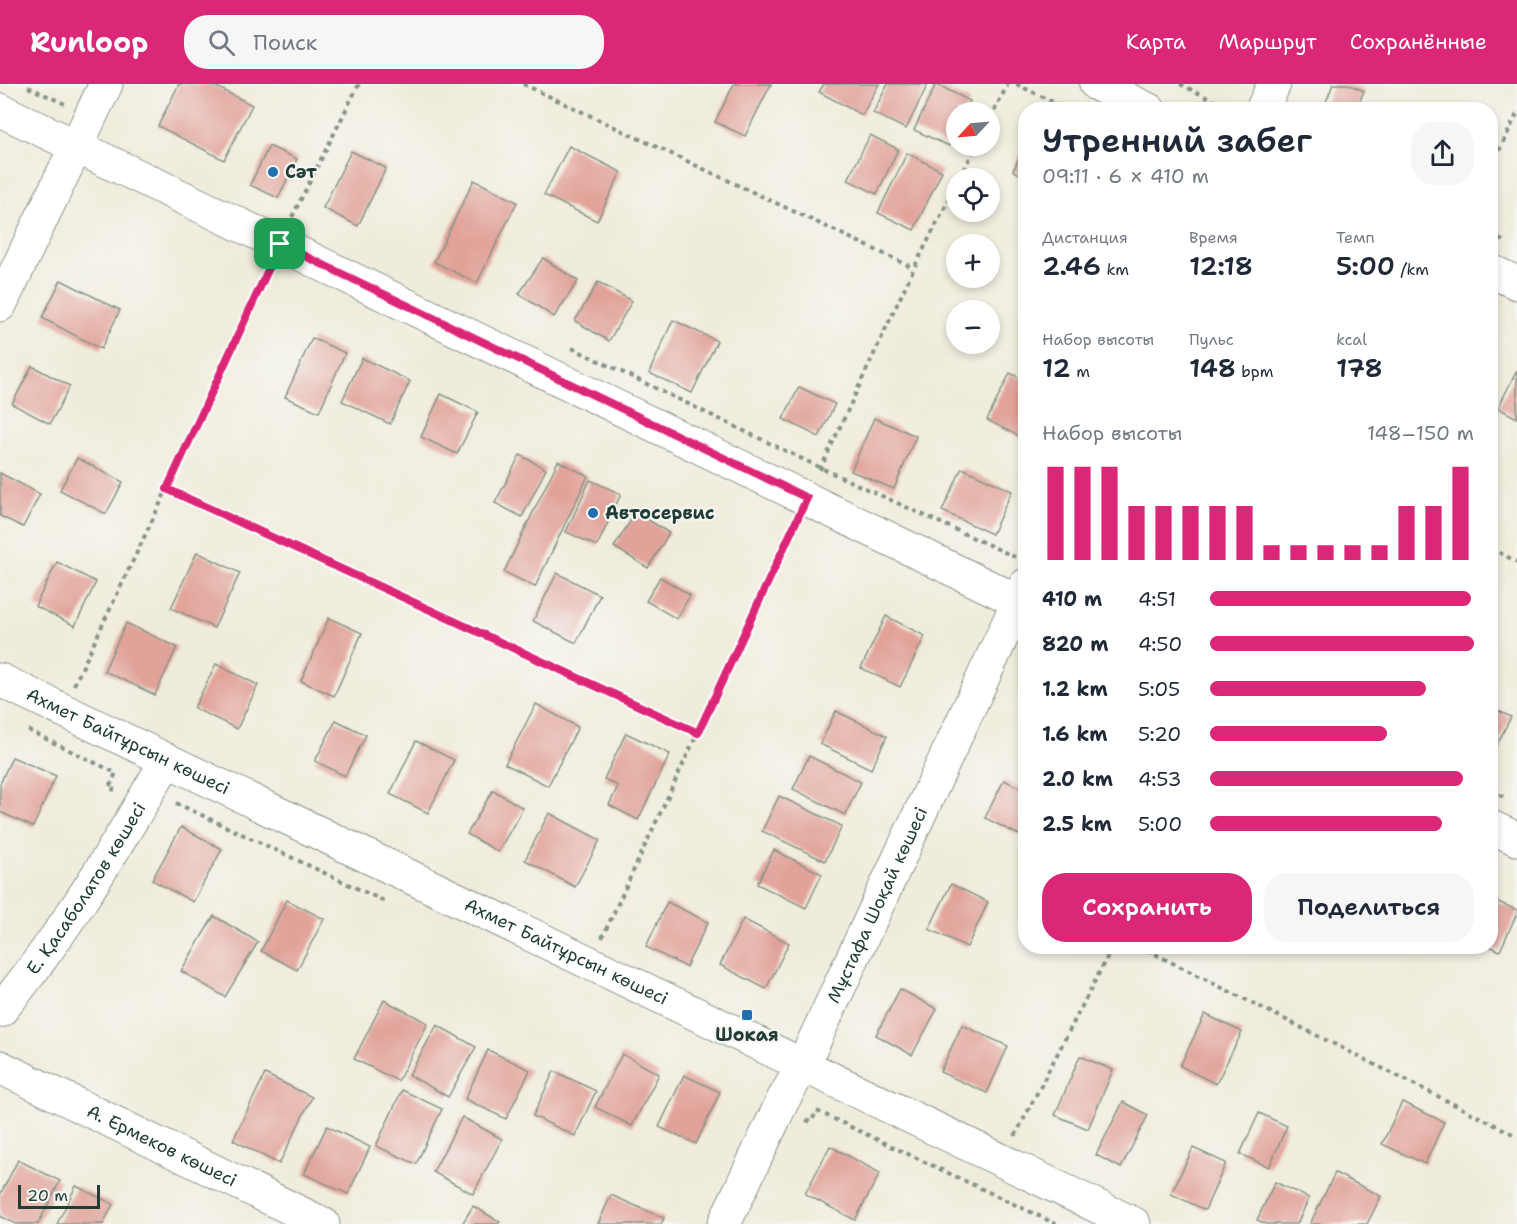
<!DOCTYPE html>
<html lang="ru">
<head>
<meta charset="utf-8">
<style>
  :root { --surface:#fff; --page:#f6f6f7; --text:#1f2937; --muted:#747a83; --accent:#db2777 }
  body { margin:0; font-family:"Shantell Sans",sans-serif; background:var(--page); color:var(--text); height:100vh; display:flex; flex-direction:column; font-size:22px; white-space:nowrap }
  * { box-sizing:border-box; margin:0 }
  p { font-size:20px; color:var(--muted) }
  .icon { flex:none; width:33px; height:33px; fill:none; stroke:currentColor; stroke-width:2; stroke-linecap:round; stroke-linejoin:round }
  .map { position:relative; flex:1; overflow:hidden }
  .side { position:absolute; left:1018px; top:18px; width:480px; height:852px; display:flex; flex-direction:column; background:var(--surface); border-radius:24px; box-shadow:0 3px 9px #0003 }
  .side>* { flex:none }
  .needle { width:39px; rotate:244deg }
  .fabs { position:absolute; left:946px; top:18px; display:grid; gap:12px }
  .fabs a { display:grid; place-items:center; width:54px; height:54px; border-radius:50%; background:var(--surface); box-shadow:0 3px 9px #0003; font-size:30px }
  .scale { position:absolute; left:18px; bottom:15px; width:82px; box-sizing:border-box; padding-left:6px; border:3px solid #1f3d34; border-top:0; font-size:16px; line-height:21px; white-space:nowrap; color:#1f3d34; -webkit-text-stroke:4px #f6f6f2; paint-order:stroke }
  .pin { position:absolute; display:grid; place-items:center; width:51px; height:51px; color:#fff; margin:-26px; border-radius:12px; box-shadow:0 3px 9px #0006 }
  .round { display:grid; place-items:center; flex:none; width:63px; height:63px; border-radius:24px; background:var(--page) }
  .head { display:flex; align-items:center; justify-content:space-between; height:102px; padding:0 24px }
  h1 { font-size:33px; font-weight:600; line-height:45px }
  .stats { display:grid; grid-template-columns:repeat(3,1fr); gap:9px; height:102px; padding:6px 24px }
  .stats div { display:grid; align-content:center }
  .stats b { font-size:26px; font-weight:600 }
  .stats small { font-size:16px; font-weight:400 }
  .stats p { font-size:16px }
  .chart { height:168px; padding:12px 24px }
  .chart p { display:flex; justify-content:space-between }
  .chart svg { width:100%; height:108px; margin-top:6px; stroke:var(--accent); stroke-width:6 }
  .cta { display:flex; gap:12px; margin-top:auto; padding:12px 24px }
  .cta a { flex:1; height:69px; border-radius:24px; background:var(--accent); color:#fff; font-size:24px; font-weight:600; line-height:69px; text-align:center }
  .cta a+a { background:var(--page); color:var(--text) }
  ul { padding:0 24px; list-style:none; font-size:20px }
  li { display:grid; grid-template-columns:96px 72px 1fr; align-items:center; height:45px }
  li i { height:15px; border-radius:8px; background:var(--accent) }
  header { display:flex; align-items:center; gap:36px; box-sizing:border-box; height:84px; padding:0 30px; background:var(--accent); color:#fff }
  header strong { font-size:28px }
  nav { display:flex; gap:33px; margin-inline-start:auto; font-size:21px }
  .search { width:420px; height:54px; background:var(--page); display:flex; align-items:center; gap:15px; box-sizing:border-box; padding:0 21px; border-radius:24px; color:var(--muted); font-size:22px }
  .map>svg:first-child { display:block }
  .building { fill:#e1a399 }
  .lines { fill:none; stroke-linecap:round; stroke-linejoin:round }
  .minor-casing { stroke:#889488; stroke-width:35 }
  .path { stroke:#889488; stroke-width:4; stroke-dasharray:4.5 4.5; stroke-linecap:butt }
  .minor { stroke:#fff; stroke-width:33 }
  .route-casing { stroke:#fff; stroke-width:12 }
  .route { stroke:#db2777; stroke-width:8 }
  .poi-dot { fill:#1f6fb2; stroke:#f6f6f2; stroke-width:2 }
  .labels { text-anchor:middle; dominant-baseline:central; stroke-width:4.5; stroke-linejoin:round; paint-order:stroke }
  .poi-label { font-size:18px; font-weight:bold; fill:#1f3d34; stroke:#f6f6f2; text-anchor:start }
  .street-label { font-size:18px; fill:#1f3d34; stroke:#f6f6f2 }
</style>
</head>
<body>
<header>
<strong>Runloop</strong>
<div class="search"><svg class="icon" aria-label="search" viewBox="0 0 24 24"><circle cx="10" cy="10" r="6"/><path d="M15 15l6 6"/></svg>Поиск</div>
<nav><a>Карта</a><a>Маршрут</a><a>Сохранённые</a></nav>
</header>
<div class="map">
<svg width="1517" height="1140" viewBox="0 0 1517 1140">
  <rect width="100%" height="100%" fill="#f6f6f2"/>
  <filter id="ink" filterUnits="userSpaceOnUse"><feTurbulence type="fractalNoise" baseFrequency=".0167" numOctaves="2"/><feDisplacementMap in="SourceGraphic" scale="12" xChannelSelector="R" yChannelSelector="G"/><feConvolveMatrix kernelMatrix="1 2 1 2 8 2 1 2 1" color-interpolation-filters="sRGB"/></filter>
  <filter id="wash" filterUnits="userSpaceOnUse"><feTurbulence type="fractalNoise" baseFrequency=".008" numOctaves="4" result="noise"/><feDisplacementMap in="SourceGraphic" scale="24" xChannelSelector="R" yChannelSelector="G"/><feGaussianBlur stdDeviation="1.35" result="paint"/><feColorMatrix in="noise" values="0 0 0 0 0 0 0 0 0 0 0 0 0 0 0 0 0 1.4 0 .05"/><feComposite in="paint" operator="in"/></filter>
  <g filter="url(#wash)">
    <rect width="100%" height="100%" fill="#f0ecdb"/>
    <g id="blocks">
      <!-- building -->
      <g class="building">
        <path d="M 179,0 L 211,0 L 252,21 L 224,76 L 158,42 Z"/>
        <path d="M 734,0 L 771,0 L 745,52 L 715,38 Z"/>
        <path d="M 824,0 L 879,0 L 862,31 L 819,8 Z"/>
        <path d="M 888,0 L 928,0 L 906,45 L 873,29 Z"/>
        <path d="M 936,0 L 970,17 L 965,28 L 957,28 L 957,45 L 949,62 L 914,46 Z"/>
        <path d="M 1333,0 L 1348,0 L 1364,7 L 1356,26 L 1323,26 Z"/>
        <path d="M 870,51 L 898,65 L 877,110 L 848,96 Z"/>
        <path d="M 1026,58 L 1026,93 L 1013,87 Z"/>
        <path d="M 269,62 L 297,75 L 278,114 L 250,101 Z"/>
        <path d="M 569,62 L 621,88 L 597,137 L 544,111 Z"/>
        <path d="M 351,67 L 386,84 L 358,142 L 323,124 Z"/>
        <path d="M 907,69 L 942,87 L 914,146 L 878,129 Z"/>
        <path d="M 474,96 L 517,118 L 477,199 L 434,178 Z"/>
        <path d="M 543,174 L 578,197 L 554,233 L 519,210 Z"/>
        <path d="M 61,196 L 120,226 L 101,265 L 42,234 Z"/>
        <path d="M 598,198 L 632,217 L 609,257 L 575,237 Z"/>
        <path d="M 673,236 L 717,257 L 692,309 L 649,289 Z"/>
        <path d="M 312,254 L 345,269 L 319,328 L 285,313 Z"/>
        <path d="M 362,274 L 410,297 L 390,340 L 342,317 Z"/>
        <path d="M 32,282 L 70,302 L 50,340 L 12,320 Z"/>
        <path d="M 1517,286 L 1517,334 L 1498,324 Z"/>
        <path d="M 1010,289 L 1026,297 L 1026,356 L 987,336 Z"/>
        <path d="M 799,303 L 835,320 L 819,353 L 783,335 Z"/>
        <path d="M 441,310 L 478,328 L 457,370 L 421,353 Z"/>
        <path d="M 874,334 L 916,352 L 894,405 L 851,387 Z"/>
        <path d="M 520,371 L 546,385 L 522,433 L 495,419 Z"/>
        <path d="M 77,374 L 123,398 L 106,430 L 60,406 Z"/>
        <path d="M 558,377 L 588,392 L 535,503 L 504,488 Z"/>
        <path d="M 962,384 L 1012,407 L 992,450 L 942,427 Z"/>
        <path d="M 0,389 L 40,410 L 23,443 L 0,432 Z"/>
        <path d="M 590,396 L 621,410 L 597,462 L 566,448 Z"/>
        <path d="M 636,428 L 669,449 L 648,484 L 614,463 Z"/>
        <path d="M 197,468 L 240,489 L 214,544 L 171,524 Z"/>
        <path d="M 57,478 L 96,498 L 75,542 L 35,522 Z"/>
        <path d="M 557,489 L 600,511 L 576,559 L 533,537 Z"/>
        <path d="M 660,493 L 690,511 L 677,535 L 646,517 Z"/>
        <path d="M 886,532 L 925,552 L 900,603 L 861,584 Z"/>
        <path d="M 329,534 L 362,549 L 334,612 L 301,597 Z"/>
        <path d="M 126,539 L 177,563 L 155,611 L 104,587 Z"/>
        <path d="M 216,580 L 258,601 L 237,645 L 194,624 Z"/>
        <path d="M 536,620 L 578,643 L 548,702 L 505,680 Z"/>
        <path d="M 1491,623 L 1511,633 L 1491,672 Z"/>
        <path d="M 836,627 L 887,652 L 871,685 L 820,660 Z"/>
        <path d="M 336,636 L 366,651 L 345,692 L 315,677 Z"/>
        <path d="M 626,649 L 670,670 L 638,736 L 609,721 L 618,702 L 604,695 Z"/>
        <path d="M 416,657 L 454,676 L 428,729 L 390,710 Z"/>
        <path d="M 809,672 L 861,698 L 845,731 L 793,705 Z"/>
        <path d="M 12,673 L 56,692 L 33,743 L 0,728 L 0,700 Z"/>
        <path d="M 1004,696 L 1026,707 L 1026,737 L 1019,751 L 985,734 Z"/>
        <path d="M 493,706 L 523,724 L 498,768 L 467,750 Z"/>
        <path d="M 779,712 L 842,742 L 825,777 L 762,747 Z"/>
        <path d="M 549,729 L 600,756 L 575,803 L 525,776 Z"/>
        <path d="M 181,743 L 222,765 L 193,818 L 152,796 Z"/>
        <path d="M 774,766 L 822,790 L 806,824 L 757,800 Z"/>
        <path d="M 951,800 L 988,818 L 967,863 L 929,845 Z"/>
        <path d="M 1491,815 L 1517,826 L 1517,829 L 1500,867 L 1491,863 Z"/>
        <path d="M 287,816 L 324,835 L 297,886 L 261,867 Z"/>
        <path d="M 667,818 L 708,838 L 686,883 L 646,863 Z"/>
        <path d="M 214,832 L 258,858 L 225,913 L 181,887 Z"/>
        <path d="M 743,835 L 789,859 L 766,905 L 720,881 Z"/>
        <path d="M 900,905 L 937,925 L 912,971 L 876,951 Z"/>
        <path d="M 384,916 L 428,939 L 398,997 L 354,975 Z"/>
        <path d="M 1205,930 L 1242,948 L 1216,1000 L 1180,982 Z"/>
        <path d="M 437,941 L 476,963 L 448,1013 L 409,991 Z"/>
        <path d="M 962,941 L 1008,962 L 987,1009 L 940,988 Z"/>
        <path d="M 488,966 L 530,986 L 506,1035 L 465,1015 Z"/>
        <path d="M 622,970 L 659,990 L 632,1042 L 595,1023 Z"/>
        <path d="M 1080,972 L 1113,986 L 1088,1045 L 1055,1031 Z"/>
        <path d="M 554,987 L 596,1007 L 575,1052 L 533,1032 Z"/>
        <path d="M 265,990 L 312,1013 L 279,1080 L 233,1056 Z"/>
        <path d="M 684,991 L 720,1008 L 696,1060 L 659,1043 Z"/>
        <path d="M 402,1006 L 442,1025 L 416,1080 L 376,1062 Z"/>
        <path d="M 1123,1018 L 1148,1031 L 1121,1084 L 1096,1071 Z"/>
        <path d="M 1402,1018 L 1444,1038 L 1425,1080 L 1382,1060 Z"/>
        <path d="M 1259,1029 L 1287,1042 L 1269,1083 L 1240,1070 Z"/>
        <path d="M 462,1033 L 502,1055 L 473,1110 L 433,1088 Z"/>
        <path d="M 327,1042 L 370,1063 L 348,1110 L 304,1090 Z"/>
        <path d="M 830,1062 L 880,1089 L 855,1136 L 805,1110 Z"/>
        <path d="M 1193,1064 L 1226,1079 L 1205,1126 L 1171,1110 Z"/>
        <path d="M 18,1076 L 60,1097 L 38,1140 L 16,1140 L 0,1132 L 0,1111 Z"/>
        <path d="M 1335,1089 L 1381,1112 L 1367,1140 L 1310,1140 Z"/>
        <path d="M 1275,1098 L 1309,1114 L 1297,1140 L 1266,1140 L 1257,1136 Z"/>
        <path d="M 76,1102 L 113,1120 L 103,1140 L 57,1140 Z"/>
        <path d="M 611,1111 L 664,1134 L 661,1140 L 598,1140 Z"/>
        <path d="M 473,1122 L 500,1138 L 498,1140 L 462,1140 Z"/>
      </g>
    </g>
  </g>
  <g filter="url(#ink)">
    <use href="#blocks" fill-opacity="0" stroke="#889488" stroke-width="1.5"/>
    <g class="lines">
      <!-- minor casing -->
      <g class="minor-casing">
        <g id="minor">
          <path d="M 1096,0 L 1149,26"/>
          <path d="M 0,26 L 280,160 L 1026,521"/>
          <path d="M 1262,26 L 1274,0"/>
          <path d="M 1491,187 L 1517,199"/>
          <path d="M 0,221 L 106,0"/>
          <path id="s1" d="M 0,596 L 1134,1140"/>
          <path d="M 1491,743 L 1517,755"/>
          <path id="s2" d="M 0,927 C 64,850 116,763 167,676"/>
          <path id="s3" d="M 0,983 L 323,1140"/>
          <path id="s4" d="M 724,1140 L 783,1016 L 803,981 L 1026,501"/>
        </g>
      </g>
      <!-- path -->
      <g class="path">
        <path d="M 523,0 L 914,184"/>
        <path d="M 1016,0 L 1070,26"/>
        <path d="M 1180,0 L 1232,26"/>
        <path d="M 28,3 L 65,20"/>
        <path d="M 990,35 L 1008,0"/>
        <path d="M 1491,83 L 1517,30"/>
        <path d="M 960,94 L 976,62"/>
        <path d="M 292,133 L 359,0"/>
        <path d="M 1491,151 L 1505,158"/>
        <path d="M 572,264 L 821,384 L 1015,473"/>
        <path d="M 820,386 L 914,184 L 957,100"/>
        <path d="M 167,405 L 698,649"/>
        <path d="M 1491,464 L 1517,478"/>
        <path d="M 74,601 L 167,405 L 268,186"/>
        <path d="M 28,646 L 116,689 L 109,704 L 115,706"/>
        <path d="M 1491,707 L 1506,714"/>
        <path d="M 176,719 L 386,818"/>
        <path d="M 602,854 L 794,442"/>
        <path d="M 1139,862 L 1517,1052"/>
        <path d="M 806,1036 L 811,1038 L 817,1027 L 1056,1140"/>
        <path d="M 1015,1052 L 1113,862"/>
      </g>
      <!-- minor -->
      <use href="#minor" class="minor"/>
    </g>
  </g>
  <g class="lines" filter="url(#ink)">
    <!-- route casing -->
    <g class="route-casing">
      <path id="route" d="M 280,160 L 807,414 L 698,649 L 167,405 Z"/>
    </g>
    <!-- route -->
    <use href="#route" class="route"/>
  </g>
  <!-- markers -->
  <g class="poi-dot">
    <circle cx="273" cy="88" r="6"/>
    <circle cx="593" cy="429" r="6"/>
    <rect x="741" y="925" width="12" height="12" rx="3"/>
  </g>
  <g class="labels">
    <!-- poi labels -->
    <g class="poi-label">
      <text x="285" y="88">Сәт</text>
      <text x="605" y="429">Автосервис</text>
      <text x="747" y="951" text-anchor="middle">Шокая</text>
    </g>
    <!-- street labels -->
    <g class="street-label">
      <text stroke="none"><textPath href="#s1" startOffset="142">Ахмет Байтұрсын көшесі</textPath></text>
      <text stroke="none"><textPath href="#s2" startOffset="150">Е. Қасаболатов көшесі</textPath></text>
      <text stroke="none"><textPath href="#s4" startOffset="354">Мұстафа Шоқай көшесі</textPath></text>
      <text stroke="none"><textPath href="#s1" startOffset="628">Ахмет Байтұрсын көшесі</textPath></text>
      <text stroke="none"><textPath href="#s3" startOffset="180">А. Ермеков көшесі</textPath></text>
    </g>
  </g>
</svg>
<div class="fabs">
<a><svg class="needle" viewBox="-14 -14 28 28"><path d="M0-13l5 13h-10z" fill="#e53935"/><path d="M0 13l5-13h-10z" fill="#747a83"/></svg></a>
<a><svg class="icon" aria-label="locate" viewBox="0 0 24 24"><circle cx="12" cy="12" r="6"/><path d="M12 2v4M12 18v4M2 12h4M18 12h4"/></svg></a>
<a>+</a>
<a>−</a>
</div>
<div class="scale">20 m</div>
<div class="pin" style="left:280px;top:160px;background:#1e9e55"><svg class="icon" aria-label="arrive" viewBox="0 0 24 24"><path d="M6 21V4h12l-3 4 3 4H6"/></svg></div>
<section class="side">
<div class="head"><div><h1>Утренний забег</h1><p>09:11 · 6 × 410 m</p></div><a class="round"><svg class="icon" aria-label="share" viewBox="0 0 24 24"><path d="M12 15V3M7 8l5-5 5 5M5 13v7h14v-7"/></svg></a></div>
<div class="stats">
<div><p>Дистанция</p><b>2.46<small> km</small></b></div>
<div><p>Время</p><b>12:18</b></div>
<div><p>Темп</p><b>5:00<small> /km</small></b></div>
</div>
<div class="stats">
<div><p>Набор высоты</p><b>12<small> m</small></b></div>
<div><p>Пульс</p><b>148<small> bpm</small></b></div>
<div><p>kcal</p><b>178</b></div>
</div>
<div class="chart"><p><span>Набор высоты</span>148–150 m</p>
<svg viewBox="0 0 160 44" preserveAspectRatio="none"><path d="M5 44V6M15 44V6M25 44V6M35 44V22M45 44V22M55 44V22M65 44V22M75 44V22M85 44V38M95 44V38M105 44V38M115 44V38M125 44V38M135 44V22M145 44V22M155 44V6"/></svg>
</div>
<ul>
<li><b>410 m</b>4:51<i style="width:99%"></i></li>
<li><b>820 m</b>4:50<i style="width:100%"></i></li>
<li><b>1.2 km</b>5:05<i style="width:82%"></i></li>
<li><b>1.6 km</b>5:20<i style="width:67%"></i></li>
<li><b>2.0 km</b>4:53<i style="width:96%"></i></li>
<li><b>2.5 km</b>5:00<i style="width:88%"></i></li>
</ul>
<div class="cta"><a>Сохранить</a><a>Поделиться</a></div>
</section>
</div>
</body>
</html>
